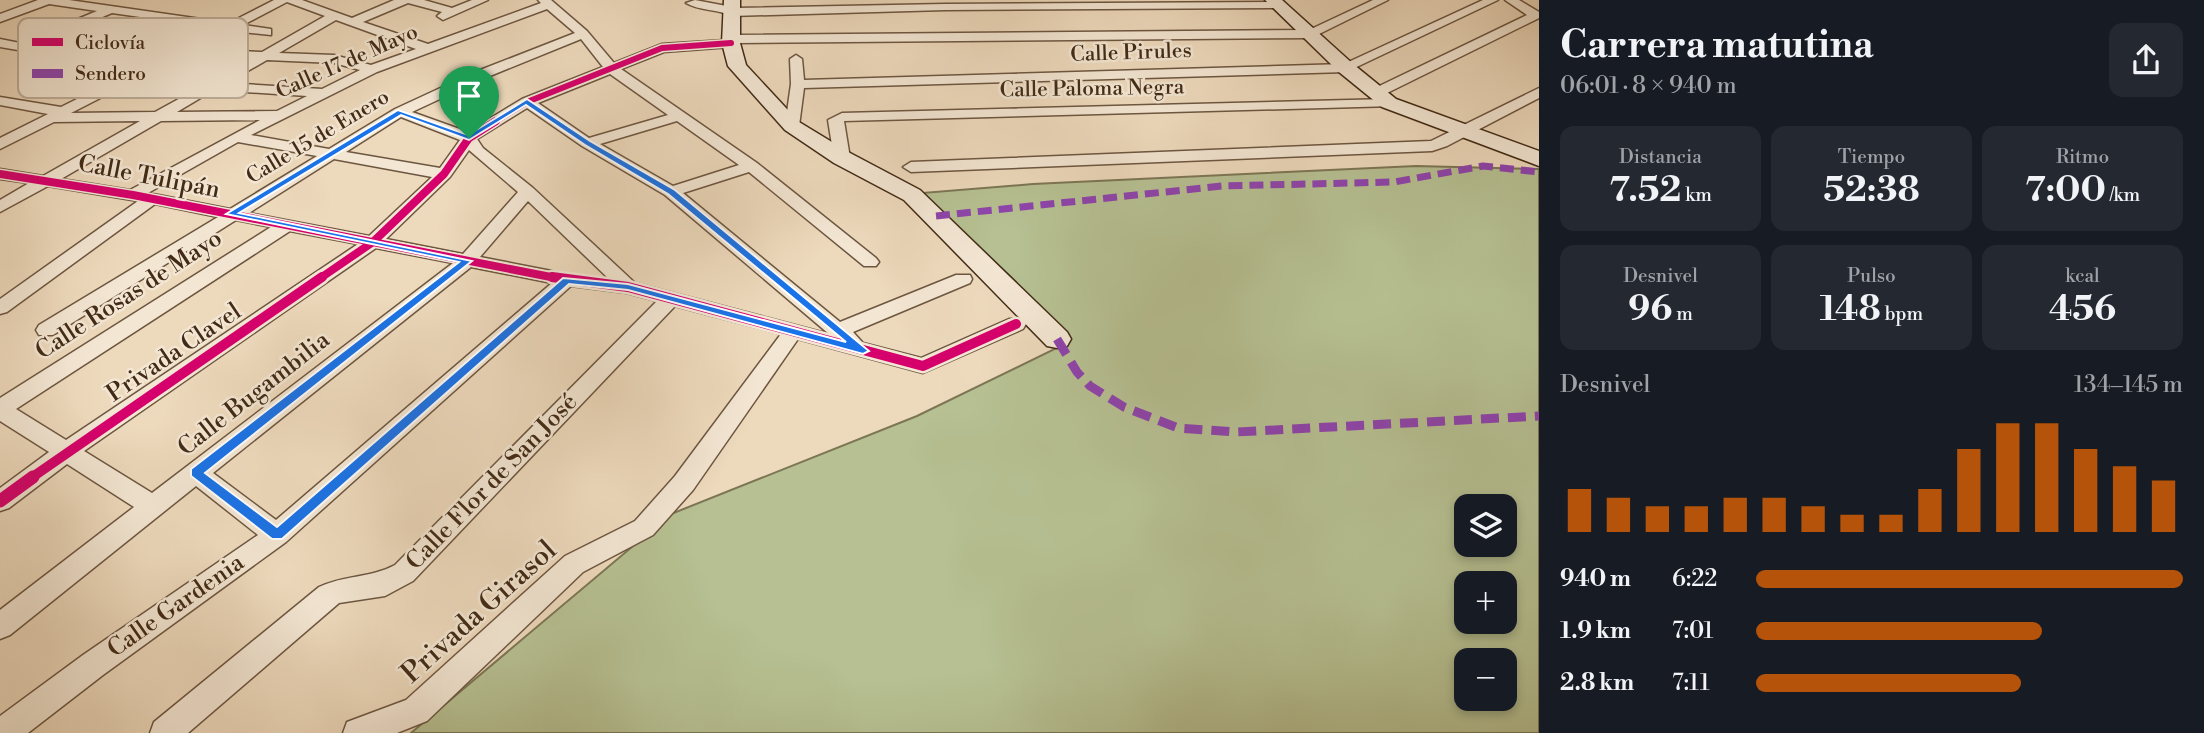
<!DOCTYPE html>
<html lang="es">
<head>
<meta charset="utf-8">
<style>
  :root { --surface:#171b24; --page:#242831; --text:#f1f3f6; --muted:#9ea1a6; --accent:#b45309 }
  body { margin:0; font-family:"Libre Bodoni",serif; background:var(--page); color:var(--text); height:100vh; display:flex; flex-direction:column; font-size:26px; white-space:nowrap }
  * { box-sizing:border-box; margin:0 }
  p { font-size:23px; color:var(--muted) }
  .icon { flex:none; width:38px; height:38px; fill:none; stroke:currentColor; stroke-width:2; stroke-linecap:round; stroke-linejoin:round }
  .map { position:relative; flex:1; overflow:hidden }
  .side { display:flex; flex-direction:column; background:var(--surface); width:665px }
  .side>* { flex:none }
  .fabs { position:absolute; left:1454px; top:494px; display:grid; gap:14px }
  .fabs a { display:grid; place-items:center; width:63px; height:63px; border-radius:14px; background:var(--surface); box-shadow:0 4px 10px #0003; font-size:35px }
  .pin { position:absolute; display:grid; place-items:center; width:60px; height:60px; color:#fff; margin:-72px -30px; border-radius:50% 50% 50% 0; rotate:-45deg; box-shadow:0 0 7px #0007 }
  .pin .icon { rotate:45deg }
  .round { display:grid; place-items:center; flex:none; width:74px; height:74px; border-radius:14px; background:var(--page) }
  .head { display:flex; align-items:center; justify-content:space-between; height:119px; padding:0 21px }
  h1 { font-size:38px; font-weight:800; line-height:52px }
  .metrics { display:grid; grid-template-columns:repeat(3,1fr); gap:10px; height:119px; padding:7px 21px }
  .metrics div { display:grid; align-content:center; border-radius:14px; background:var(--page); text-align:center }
  .metrics b { font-size:35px; font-weight:800 }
  .metrics small { font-size:19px; font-weight:400 }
  .metrics p { font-size:19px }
  .chart { height:196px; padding:14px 21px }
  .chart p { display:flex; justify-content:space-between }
  .chart svg { width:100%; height:126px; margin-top:7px; stroke:var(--accent); stroke-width:6 }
  ul { padding:0 21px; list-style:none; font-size:23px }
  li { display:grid; grid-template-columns:112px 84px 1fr; align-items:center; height:52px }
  li i { height:18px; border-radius:9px; background:var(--accent) }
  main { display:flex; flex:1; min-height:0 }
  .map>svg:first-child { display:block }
  .green { fill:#b6c092; stroke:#7c7654; stroke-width:2; fill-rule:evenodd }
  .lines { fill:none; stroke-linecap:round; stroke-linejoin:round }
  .street-casing { stroke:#6d5640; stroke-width:3 }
  .secondary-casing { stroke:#422b16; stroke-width:3 }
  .street { fill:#f3e6d3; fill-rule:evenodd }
  .secondary { fill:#f3e6d3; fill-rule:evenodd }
  .quiet-far1 { stroke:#8e44ad; stroke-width:7; stroke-dasharray:14 7; stroke-linecap:butt }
  .quiet { stroke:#8e44ad; stroke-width:9; stroke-dasharray:18 9; stroke-linecap:butt }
  .cycleway-far3-casing { stroke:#f3e6d3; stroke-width:9 }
  .cycleway-far2-casing { stroke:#f3e6d3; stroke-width:11 }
  .cycleway-far1-casing { stroke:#f3e6d3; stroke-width:15 }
  .cycleway-casing { stroke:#f3e6d3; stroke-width:18 }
  .cycleway-far3 { stroke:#d6006c; stroke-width:6 }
  .cycleway-far2 { stroke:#d6006c; stroke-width:8 }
  .cycleway-far1 { stroke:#d6006c; stroke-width:10 }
  .cycleway { stroke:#d6006c; stroke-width:13 }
  .route { fill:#1a73e8; stroke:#fff; stroke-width:2; fill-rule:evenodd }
  .labels { text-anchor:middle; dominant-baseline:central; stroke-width:5; stroke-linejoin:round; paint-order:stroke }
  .far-street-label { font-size:21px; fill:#422b16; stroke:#f3e6d3 }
  .street-label { font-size:24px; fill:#422b16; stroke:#f3e6d3 }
  .near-street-label { font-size:28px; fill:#422b16; stroke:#f3e6d3 }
  .key { fill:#f3e6d3; stroke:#beae9a; stroke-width:2 }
  .key-label { font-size:19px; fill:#422b16 }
</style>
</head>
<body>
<main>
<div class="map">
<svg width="1539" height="733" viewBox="0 0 1539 733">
  <rect width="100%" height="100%" fill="#edd9bc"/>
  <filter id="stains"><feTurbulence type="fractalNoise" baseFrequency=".00286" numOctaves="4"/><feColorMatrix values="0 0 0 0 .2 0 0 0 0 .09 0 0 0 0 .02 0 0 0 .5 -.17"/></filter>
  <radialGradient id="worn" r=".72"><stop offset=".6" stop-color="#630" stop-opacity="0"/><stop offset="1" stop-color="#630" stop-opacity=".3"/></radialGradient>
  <!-- green -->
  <path class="green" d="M 1416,166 L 1539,169 L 1539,733 L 411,733 L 671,514 L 917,416 L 1067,343 L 922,193 L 1033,184 ZM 1466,506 L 1505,506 L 1505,544 L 1466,544 ZM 1466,583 L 1505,583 L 1505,621 L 1466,621 ZM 1466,660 L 1505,660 L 1505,698 L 1466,698 Z"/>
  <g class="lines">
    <!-- street casing -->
    <g class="street-casing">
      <g id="street">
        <path d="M 38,0 L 69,0 L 229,23 L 274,0 L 302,0 L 352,18 L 394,0 L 424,0 L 452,8 L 472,0 L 488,0 L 443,20 L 437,16 L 442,12 L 408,3 L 363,22 L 428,44 L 541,3 L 538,0 L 551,0 L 587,31 L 614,63 L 662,44 L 725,40 L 731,35 L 1309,30 L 1373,0 L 1388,0 L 1311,38 L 737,43 L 731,47 L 664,52 L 621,69 L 757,163 L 876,258 L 879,262 L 876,266 L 864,266 L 749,172 L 683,193 L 840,322 L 956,275 L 970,275 L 972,279 L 970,283 L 853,332 L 863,343 L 921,358 L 1009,319 L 1023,319 L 1026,324 L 1023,329 L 923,373 L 798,339 L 693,490 L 653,535 L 583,572 L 427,721 L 397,733 L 343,733 L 347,722 L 406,700 L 565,556 L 635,521 L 675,476 L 781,334 L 675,306 L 413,581 L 385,596 L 339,603 L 188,733 L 150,733 L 154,722 L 319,587 C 344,575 371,578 395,565 L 657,301 L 627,293 L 571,286 L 286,542 L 103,675 L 28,733 L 0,733 L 0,716 L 83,655 L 258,535 L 196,486 L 10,635 L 0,639 L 0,610 L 134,507 L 67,464 L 9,508 L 0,511 L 0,488 L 49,452 L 0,421 L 0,398 L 271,227 L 236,220 L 53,335 L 39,335 L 36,330 L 39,325 L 218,217 L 155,204 L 7,312 L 0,314 L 0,299 L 138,201 L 48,186 L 0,212 L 0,200 L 29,183 L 0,179 L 0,169 L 43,176 L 140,121 L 54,122 L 0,149 L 0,138 L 48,114 L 0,105 L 0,97 L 61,107 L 135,70 L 0,47 L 0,39 L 20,43 L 97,11 L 49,4 L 0,22 L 0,14 ZM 287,2 L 325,16 L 262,52 L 197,49 L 232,31 L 271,35 L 271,29 L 243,25 ZM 547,9 L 575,33 L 475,72 L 395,109 L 329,149 L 251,135 L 377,72 ZM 112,13 L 218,28 L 146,64 L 35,45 ZM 336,20 L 416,49 L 371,65 L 334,55 L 279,53 ZM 581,39 L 603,67 L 522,99 L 468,132 L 412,112 L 485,78 ZM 183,56 L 249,59 L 209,82 L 134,81 ZM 267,60 L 334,63 L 360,70 L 322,89 L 227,83 ZM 610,74 L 668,115 L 589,138 L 538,103 ZM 118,89 L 195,90 L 155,112 L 71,113 ZM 214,90 L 307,96 L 277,111 L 177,112 ZM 527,108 L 582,146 L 665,195 L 829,334 L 635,283 L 533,188 L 483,148 L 477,139 ZM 401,117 L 460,140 L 440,168 L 346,152 ZM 260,120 L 130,190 L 61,179 L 161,121 ZM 677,121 L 739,165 L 673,186 L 600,144 ZM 238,142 L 317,156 L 230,209 L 148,193 ZM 469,150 L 518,192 L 463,254 L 386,239 L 450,177 ZM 334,159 L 432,177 L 369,236 L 249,213 ZM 528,201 L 609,279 L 567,274 L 480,257 ZM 290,231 L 358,244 L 66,440 L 16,409 ZM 376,248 L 453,263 L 152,493 L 84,451 ZM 471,267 L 552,283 L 276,520 L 213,473 Z"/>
        <path d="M 695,0 L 737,8 L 945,4 L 1278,2 L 1284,5 L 1278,8 L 945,10 L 732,16 C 719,9 699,11 686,3 Z"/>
        <path d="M 1483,0 L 1498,0 L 1346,72 L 804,88 L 799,126 L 792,130 L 785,126 L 791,84 L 790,59 L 796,55 L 802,59 L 804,80 L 1344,64 Z"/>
        <path d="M 1505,0 L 1519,0 L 1539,12 L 1539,18 L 1381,96 L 1371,96 L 1371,90 L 1527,15 Z"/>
        <path d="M 1539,88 L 1539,98 L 1447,146 L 1432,151 L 911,172 L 903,167 L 911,162 L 1431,141 Z"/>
        <path d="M 1389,99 L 1396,103 L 1394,106 L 844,121 L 850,158 L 842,163 L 834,158 L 828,120 L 842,113 Z"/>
      </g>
    </g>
    <!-- secondary casing -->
    <g class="secondary-casing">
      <g id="secondary">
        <path d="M 724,0 L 740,0 L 740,43 L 746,65 L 799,122 L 850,153 L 920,190 L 1067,332 L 1071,339 L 1067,346 L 1057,348 L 1047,346 L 904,200 L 834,163 L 785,130 L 728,66 L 722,43 Z"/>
        <path d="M 1265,0 L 1282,0 L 1353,64 L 1396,99 L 1539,151 L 1539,166 L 1382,107 L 1339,72 Z"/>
      </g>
    </g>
    <!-- street -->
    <use href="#street" class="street"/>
    <!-- secondary -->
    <use href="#secondary" class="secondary"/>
    <!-- quiet-far1 -->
    <path class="quiet-far1" d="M 936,216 L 1222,186 L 1394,182 L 1483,166 L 1539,172"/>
    <!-- quiet -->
    <path class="quiet" d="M 1057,339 L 1077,372 L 1090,386 L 1124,407 L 1178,428 L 1236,432 L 1539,416"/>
    <!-- cycleway-far3 casing -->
    <g class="cycleway-far3-casing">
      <path id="cycleway-far3" d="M 493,123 L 527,102 L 662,48 L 731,43"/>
    </g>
    <!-- cycleway-far2 casing -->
    <g class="cycleway-far2-casing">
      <g id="cycleway-far2">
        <path d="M 0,174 L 133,195 L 561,279"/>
        <path d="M 319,279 L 373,242 L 444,174 L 469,138 L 496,121"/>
      </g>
    </g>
    <!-- cycleway-far1 casing -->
    <g class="cycleway-far1-casing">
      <g id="cycleway-far1">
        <path d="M 552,277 L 628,287 L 923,366 L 1016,324"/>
        <path d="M 31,478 L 322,277"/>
      </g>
    </g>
    <!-- cycleway casing -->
    <g class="cycleway-casing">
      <path id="cycleway" d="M 0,501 L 33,477"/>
    </g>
    <!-- cycleway-far3 -->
    <use href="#cycleway-far3" class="cycleway-far3"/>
    <!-- cycleway-far2 -->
    <use href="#cycleway-far2" class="cycleway-far2"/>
    <!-- cycleway-far1 -->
    <use href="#cycleway-far1" class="cycleway-far1"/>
    <!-- cycleway -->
    <use href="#cycleway" class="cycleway"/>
  </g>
  <!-- route -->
  <path class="route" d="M 527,99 L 590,141 L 675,190 L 869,351 L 863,354 L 628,290 L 569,284 L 282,539 L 272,539 L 191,476 L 191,469 L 459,262 L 226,214 L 398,110 L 468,135 ZM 526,105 L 585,145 L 668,194 L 846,342 L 628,284 L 563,278 L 277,527 L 205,473 L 472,261 L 239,213 L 401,115 L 469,140 Z"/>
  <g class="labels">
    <!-- far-street labels -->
    <g class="far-street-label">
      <text transform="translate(1131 53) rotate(-2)">Calle Pirules</text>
      <text transform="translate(347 62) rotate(-24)">Calle 17 de Mayo</text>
      <text transform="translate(1092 89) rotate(-1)">Calle Paloma Negra</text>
      <text transform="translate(318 137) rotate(-31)">Calle 15 de Enero</text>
    </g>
    <!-- street labels -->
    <g class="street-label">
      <text transform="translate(149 177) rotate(11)">Calle Tulipán</text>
      <text transform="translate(129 295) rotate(-33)">Calle Rosas de Mayo</text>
      <text transform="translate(174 353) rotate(-34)">Privada Clavel</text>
      <text transform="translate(254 394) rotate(-38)">Calle Bugambilia</text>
      <text transform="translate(492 482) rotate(-46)">Calle Flor de San José</text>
      <text transform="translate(176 606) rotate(-35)">Calle Gardenia</text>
    </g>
    <!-- near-street labels -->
    <g class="near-street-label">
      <text transform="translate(479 612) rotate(-42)">Privada Girasol</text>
    </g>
  </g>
  <!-- legend -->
  <rect x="18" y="18" width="230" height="80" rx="10" class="key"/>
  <rect x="32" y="38" width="31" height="8" fill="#d6006c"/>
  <rect x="32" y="69" width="31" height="9" fill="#8e44ad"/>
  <g class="key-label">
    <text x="75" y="49">Ciclovía</text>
    <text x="75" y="80">Sendero</text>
  </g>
  <rect width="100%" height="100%" filter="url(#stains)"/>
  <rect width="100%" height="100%" fill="url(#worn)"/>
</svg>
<div class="fabs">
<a><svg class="icon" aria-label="layers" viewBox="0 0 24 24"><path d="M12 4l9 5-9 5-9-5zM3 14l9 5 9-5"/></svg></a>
<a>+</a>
<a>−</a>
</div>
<div class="pin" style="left:469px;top:138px;background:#1e9e55"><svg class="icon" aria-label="arrive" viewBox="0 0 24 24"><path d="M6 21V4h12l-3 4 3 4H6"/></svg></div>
</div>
<section class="side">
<div class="head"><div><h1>Carrera matutina</h1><p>06:01 · 8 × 940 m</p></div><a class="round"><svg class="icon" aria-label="share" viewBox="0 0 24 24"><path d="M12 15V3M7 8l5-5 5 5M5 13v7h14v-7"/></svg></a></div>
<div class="metrics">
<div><p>Distancia</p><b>7.52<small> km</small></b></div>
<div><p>Tiempo</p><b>52:38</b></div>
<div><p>Ritmo</p><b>7:00<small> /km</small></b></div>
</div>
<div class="metrics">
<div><p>Desnivel</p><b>96<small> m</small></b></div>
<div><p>Pulso</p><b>148<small> bpm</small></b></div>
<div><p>kcal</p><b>456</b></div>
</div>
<div class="chart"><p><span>Desnivel</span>134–145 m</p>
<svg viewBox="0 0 160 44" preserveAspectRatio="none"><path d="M5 44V29M15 44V32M25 44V35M35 44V35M45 44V32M55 44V32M65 44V35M75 44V38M85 44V38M95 44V29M105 44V15M115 44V6M125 44V6M135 44V15M145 44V21M155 44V26"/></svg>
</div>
<ul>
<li><b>940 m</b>6:22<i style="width:100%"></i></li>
<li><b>1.9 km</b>7:01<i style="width:67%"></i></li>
<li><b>2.8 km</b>7:11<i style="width:62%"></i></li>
</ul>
</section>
</main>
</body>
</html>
